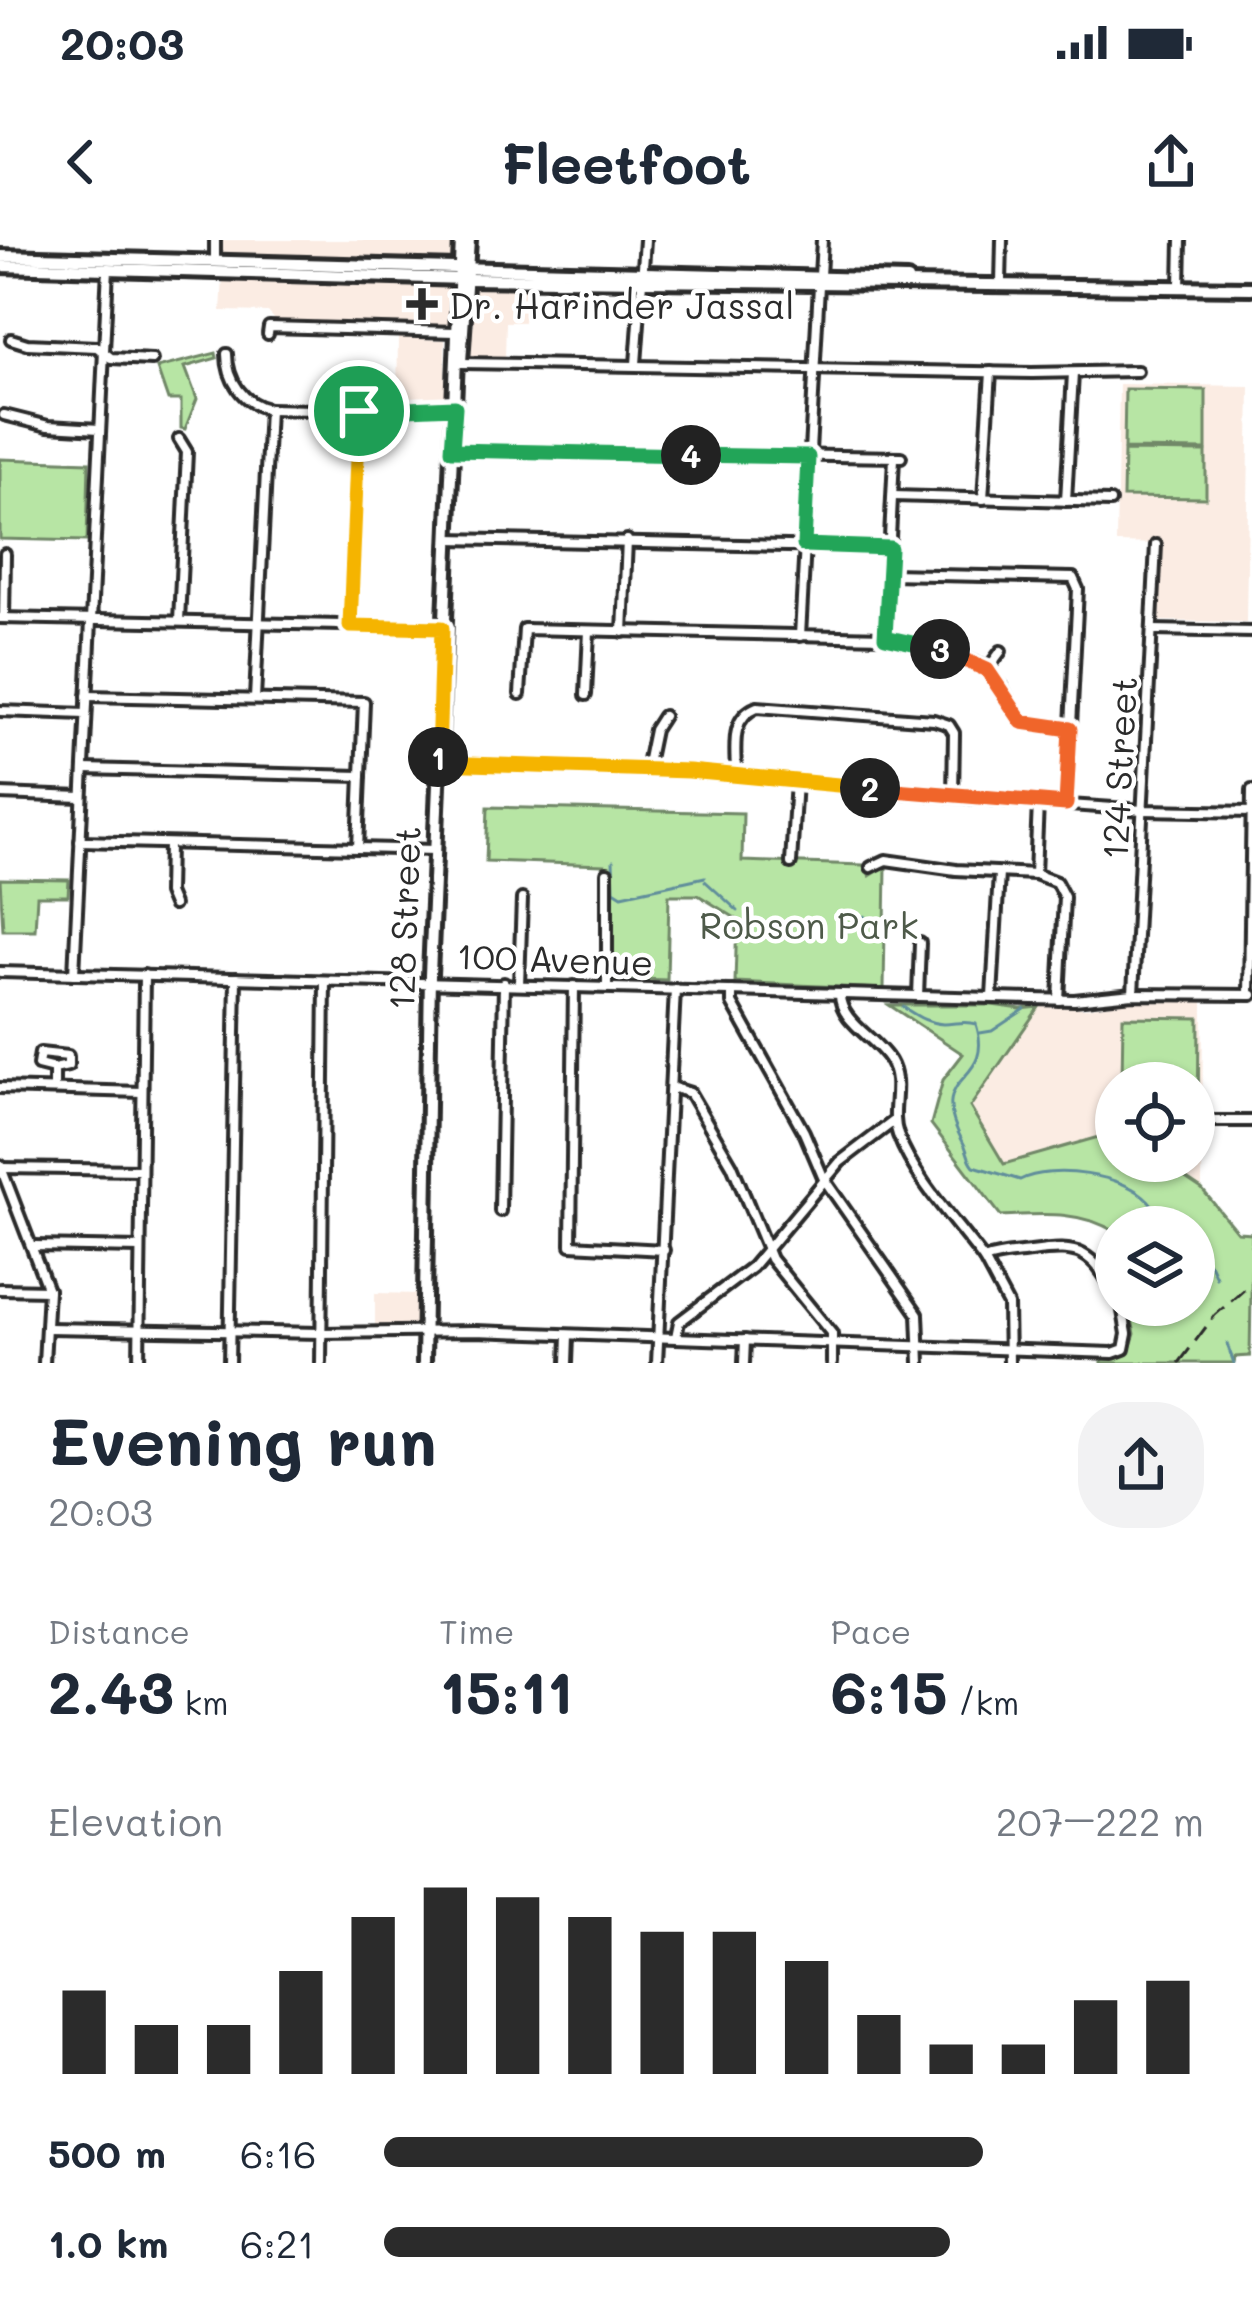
<!DOCTYPE html>
<html lang="en">
<head>
<meta charset="utf-8">
<style>
  :root { --surface:#fff; --page:#f2f2f3; --text:#1f2937; --muted:#747a83; --accent:#2b2b2b }
  body { margin:0; font-family:Mali,sans-serif; background:var(--page); color:var(--text); height:100vh; display:flex; flex-direction:column; font-size:45px; white-space:nowrap }
  * { box-sizing:border-box; margin:0 }
  p { font-size:39px; color:var(--muted) }
  .icon { flex:none; width:66px; height:66px; fill:none; stroke:currentColor; stroke-width:2; stroke-linecap:round; stroke-linejoin:round }
  .map { position:relative; height:1123px; overflow:hidden }
  .sheet { display:flex; flex-direction:column; background:var(--surface); flex:1 }
  .sheet>* { flex:none }
  .fabs { position:absolute; left:1095px; top:822px; display:grid; gap:24px }
  .fabs a { display:grid; place-items:center; width:120px; height:120px; border-radius:50%; background:var(--surface); box-shadow:0 3px 9px #0004; font-size:60px }
  .pin { position:absolute; display:grid; place-items:center; width:102px; height:102px; color:#fff; margin:-51px; border:6px solid #fff; border-radius:50%; box-shadow:0 3px 12px #0007 }
  .km { position:absolute; width:60px; height:60px; margin:-30px; border-radius:50%; background:#222; color:#fff; font-size:33px; line-height:60px; text-align:center }
  .round { display:grid; place-items:center; flex:none; width:126px; height:126px; border-radius:48px; background:var(--page) }
  .summary { display:flex; align-items:center; justify-content:space-between; height:204px; padding:0 48px }
  h1 { font-size:66px; font-weight:800; line-height:90px }
  .stats { display:grid; grid-template-columns:repeat(3,1fr); gap:18px; height:204px; padding:12px 48px }
  .stats div { display:grid; align-content:center }
  .stats b { font-size:60px; font-weight:800 }
  .stats small { font-size:33px; font-weight:400 }
  .stats p { font-size:33px }
  .chart { height:336px; padding:24px 48px }
  .chart p { display:flex; justify-content:space-between }
  .chart svg { width:100%; height:216px; margin-top:12px; stroke:var(--accent); stroke-width:6 }
  ul { padding:0 48px; list-style:none; font-size:39px }
  li { display:grid; grid-template-columns:192px 144px 1fr; align-items:center; height:90px }
  li i { height:30px; border-radius:15px; background:var(--accent) }
  .status { display:flex; justify-content:space-between; align-items:center; height:84px; padding:0 60px; background:var(--surface); direction:ltr }
  .status svg { height:33px; fill:currentColor }
  header { display:flex; justify-content:space-between; align-items:center; height:156px; padding:0 48px; background:var(--surface); font-size:54px; font-weight:800 }
  .map>svg:first-child { display:block }
  .built { fill:#fbece3 }
  .green { fill:#b7e5a4; stroke:#718868; stroke-width:3 }
  .lines { fill:none; stroke-linecap:round; stroke-linejoin:round }
  .stream { stroke:#618e9b; stroke-width:3 }
  .minor-casing { stroke:#2b2b2b; stroke-width:16 }
  .major-casing { stroke:#2b2b2b; stroke-width:20 }
  .minor { stroke:#fff; stroke-width:8 }
  .major { stroke:#fff; stroke-width:10 }
  .rail { stroke:#2b2b2b; stroke-width:3; stroke-dasharray:18 9; stroke-linecap:butt }
  .split-1-casing { stroke:#fff; stroke-width:24 }
  .split-2-casing { stroke:#fff; stroke-width:24 }
  .split-3-casing { stroke:#fff; stroke-width:24 }
  .split-4-casing { stroke:#fff; stroke-width:24 }
  .split-5-casing { stroke:#fff; stroke-width:24 }
  .split-1 { stroke:#f5b400; stroke-width:15 }
  .split-2 { stroke:#f5b400; stroke-width:15 }
  .split-3 { stroke:#f0652b; stroke-width:15 }
  .split-4 { stroke:#22a559; stroke-width:15 }
  .split-5 { stroke:#22a559; stroke-width:15 }
  .poi-dot { fill:#2b2b2b; stroke:#fff; stroke-width:4.5 }
  .labels { text-anchor:middle; dominant-baseline:central; stroke-width:9; stroke-linejoin:round; paint-order:stroke }
  .poi-label { font-size:36px; fill:#2b2b2b; stroke:#fff; text-anchor:start }
  .street-label { font-size:36px; fill:#2b2b2b; stroke:#fff }
  .park-label { font-size:36px; fill:#4e5a49; stroke:#fff }
</style>
</head>
<body>
<div class="status"><b>20:03</b><svg viewBox="0 0 49 12"><path d="M0 12V9h3v3zM5 12V6h3v6zM10 12V3h3v9zM15 12V0h3v12zM26 1h20v11H26zM47 4h2v5h-2z"/></svg></div>
<header><svg class="icon" aria-label="back" viewBox="0 0 24 24"><path d="M15 5l-7 7 7 7"/></svg>Fleetfoot<svg class="icon" aria-label="share" viewBox="0 0 24 24"><path d="M12 15V3M7 8l5-5 5 5M5 13v7h14v-7"/></svg></header>
<div class="map">
<svg width="1252" height="1123" viewBox="0 0 1252 1123">
  <rect width="100%" height="100%" fill="#fff"/>
  <filter id="ink" filterUnits="userSpaceOnUse"><feTurbulence type="fractalNoise" baseFrequency=".00833" numOctaves="2"/><feDisplacementMap in="SourceGraphic" scale="24" xChannelSelector="R" yChannelSelector="G"/><feConvolveMatrix kernelMatrix="1 2 1 2 8 2 1 2 1" color-interpolation-filters="sRGB"/></filter>
  <g filter="url(#ink)">
    <!-- built -->
    <g class="built">
      <path d="M 221,0 L 457,0 L 456,22 L 453,25 L 227,19 L 220,12 Z"/>
      <path d="M 223,37 L 446,43 L 453,50 L 451,80 L 444,87 L 277,82 L 268,72 L 221,71 Z"/>
      <path d="M 474,44 L 526,45 L 524,82 L 506,82 L 505,118 L 473,117 L 470,113 L 474,81 L 469,71 L 470,49 Z"/>
      <path d="M 398,98 L 445,100 L 445,156 L 442,159 L 397,163 Z"/>
      <path d="M 1119,144 L 1250,146 L 1246,382 L 1160,381 L 1161,304 L 1116,303 Z"/>
      <path d="M 1126,762 L 1203,762 L 1202,949 L 1160,921 L 1194,921 L 1194,843 L 1116,843 L 1116,892 L 1004,925 L 970,867 L 1039,767 L 1085,768 Z"/>
      <path d="M 375,1053 L 420,1054 L 417,1088 L 375,1088 Z"/>
    </g>
    <!-- green -->
    <g class="green">
      <path d="M 216,113 L 217,118 L 185,127 L 197,159 L 185,189 L 181,188 L 181,160 L 168,160 L 157,128 Z"/>
      <path d="M 1125,149 L 1206,150 L 1206,210 L 1124,209 Z"/>
      <path d="M 1124,211 L 1206,212 L 1206,258 L 1123,257 Z"/>
      <path d="M 0,219 L 89,222 L 87,301 L 0,299 Z"/>
      <path d="M 488,567 L 743,573 L 742,621 L 863,625 L 870,636 L 886,626 L 884,749 L 735,742 L 737,679 L 698,655 L 669,655 L 667,740 L 614,738 L 611,734 L 612,648 L 604,646 L 604,625 L 486,621 Z"/>
      <path d="M 0,639 L 69,640 L 68,656 L 37,656 L 35,690 L 3,690 Z"/>
      <path d="M 889,765 L 992,765 L 1021,769 L 1039,767 L 970,867 L 1004,924 L 1116,892 L 1116,921 L 1160,921 L 1202,949 L 1237,992 L 1252,993 L 1250,1116 L 1235,1117 L 1234,1123 L 1102,1123 L 1102,1118 L 1128,1114 L 1135,1094 L 1129,1065 L 1194,1065 L 1194,987 L 1116,987 L 1116,992 C 1079,970 1043,974 1001,976 L 931,884 L 943,840 L 963,814 Z"/>
      <path d="M 1123,777 L 1199,778 L 1198,889 L 1194,888 L 1194,843 L 1122,843 Z"/>
    </g>
    <g class="lines">
      <!-- stream -->
      <g class="stream">
        <path d="M 613,621 L 614,650 L 622,655 L 705,637"/>
        <path d="M 705,641 L 738,671"/>
        <path d="M 777,686 L 800,697"/>
        <path d="M 844,693 L 865,676"/>
        <path d="M 903,767 C 916,775 926,783 943,784 C 956,784 964,780 976,784 C 996,848 923,829 963,902 C 968,910 967,918 974,926 L 1020,940 C 1051,924 1125,934 1149,961 C 1155,967 1157,979 1161,987"/>
        <path d="M 980,793 L 992,791 L 1025,769"/>
        <path d="M 1194,1013 L 1210,1024 L 1216,1037"/>
        <path d="M 1227,1104 L 1234,1123"/>
      </g>
      <!-- minor casing -->
      <g class="minor-casing">
        <g id="minor">
          <path d="M 215,22 L 215,0"/>
          <path d="M 820,36 L 822,0"/>
          <path d="M 1001,44 L 1002,0"/>
          <path d="M 1180,47 L 1181,0"/>
          <path d="M 268,94 L 269,87 L 456,92"/>
          <path d="M 11,99 L 27,104 L 97,107 L 111,118 L 152,120"/>
          <path d="M 227,114 C 227,140 243,164 269,169 L 255,459"/>
          <path d="M 461,123 L 1032,133 L 1137,131"/>
          <path d="M 636,124 L 645,0"/>
          <path d="M 269,169 L 359,171 L 454,167"/>
          <path d="M 4,175 L 48,186 L 100,189"/>
          <path d="M 179,199 L 187,212 L 179,381"/>
          <path d="M 453,210 L 901,217"/>
          <path d="M 893,256 L 1110,262"/>
          <path d="M 983,259 L 991,132"/>
          <path d="M 1066,261 L 1073,133"/>
          <path d="M 448,299 L 890,308"/>
          <path d="M 889,334 L 1073,338 L 1078,349 L 1067,564"/>
          <path d="M 0,378 L 443,387"/>
          <path d="M 4,378 L 5,314"/>
          <path d="M 350,385 L 359,171"/>
          <path d="M 1153,390 L 1252,392"/>
          <path d="M 623,392 L 627,300"/>
          <path d="M 800,396 L 819,45"/>
          <path d="M 885,397 L 894,218"/>
          <path d="M 987,430 L 1001,411"/>
          <path d="M 520,454 L 524,389 L 885,397 L 949,411 L 981,425 L 1002,447 L 1021,482 L 1070,489"/>
          <path d="M 586,455 L 589,391"/>
          <path d="M 87,456 L 364,462 L 358,608"/>
          <path d="M 0,471 L 86,474"/>
          <path d="M 439,523 L 689,531 L 953,557 L 1143,570 L 1252,572"/>
          <path d="M 84,529 L 361,536"/>
          <path d="M 646,529 L 654,490 L 663,476"/>
          <path d="M 736,535 C 736,509 729,478 757,467 L 934,480 L 949,485 L 954,493 L 953,557"/>
          <path d="M 0,554 L 82,557"/>
          <path d="M 1038,563 L 1035,634 L 1056,642 L 1064,657 L 1059,760"/>
          <path d="M 80,601 L 435,610"/>
          <path d="M 169,604 L 168,653 L 173,665"/>
          <path d="M 791,623 L 796,541"/>
          <path d="M 871,627 L 886,620 L 956,630 L 1035,634"/>
          <path d="M 607,633 L 607,747"/>
          <path d="M 0,732 L 1074,760 L 1133,754 L 1252,755"/>
          <path d="M 74,734 L 108,28"/>
          <path d="M 519,744 L 522,659"/>
          <path d="M 574,746 L 571,1005 L 664,1010"/>
          <path d="M 732,751 L 732,763 L 804,892 L 824,939 L 918,1074 L 920,1123"/>
          <path d="M 1133,754 L 1156,305"/>
          <path d="M 840,755 C 840,782 877,798 890,821 C 904,845 889,870 898,895 C 915,940 955,981 984,1020 C 999,1014 1015,1014 1031,1012 C 1081,1005 1091,1011 1116,1055"/>
          <path d="M 1249,755 L 1252,550"/>
          <path d="M 918,756 L 920,703"/>
          <path d="M 992,757 L 999,633"/>
          <path d="M 671,847 L 690,853 L 732,925 L 771,1019 L 832,1094 L 832,1123"/>
          <path d="M 0,848 L 142,852"/>
          <path d="M 54,849 L 54,829 L 68,826 L 68,816 L 40,813 L 38,825 L 54,829"/>
          <path d="M 1208,881 L 1252,881"/>
          <path d="M 0,925 L 48,1050 L 44,1123"/>
          <path d="M 1,928 L 141,930"/>
          <path d="M 500,971 L 504,743"/>
          <path d="M 34,1006 L 140,1008"/>
          <path d="M 984,1020 L 1008,1065 L 1009,1123"/>
          <path d="M 0,1049 L 48,1050"/>
          <path d="M 48,1088 L 321,1093 L 475,1091 L 1113,1113 L 1124,1109 L 1127,1094 L 1122,1065"/>
          <path d="M 676,1097 L 679,1082 L 752,1027 L 840,922 L 894,881"/>
          <path d="M 139,1123 L 144,735"/>
          <path d="M 229,1123 L 236,738"/>
          <path d="M 321,1123 L 325,741"/>
          <path d="M 567,1123 L 568,1095"/>
          <path d="M 657,1123 L 675,749"/>
          <path d="M 744,1123 L 745,1100"/>
        </g>
      </g>
      <!-- major casing -->
      <g class="major-casing">
        <g id="major">
          <path d="M 0,16 L 907,40"/>
          <path d="M 0,26 L 466,39 L 1252,48"/>
          <path d="M 461,122 L 469,0"/>
          <path d="M 424,1123 L 430,735 L 461,0"/>
        </g>
      </g>
      <!-- minor -->
      <use href="#minor" class="minor"/>
      <!-- major -->
      <use href="#major" class="major"/>
      <!-- rail -->
      <path class="rail" d="M 1179,1123 L 1215,1075 L 1252,1043"/>
    </g>
  </g>
  <g class="lines" filter="url(#ink)">
    <!-- split-1 casing -->
    <g class="split-1-casing">
      <path id="split-1" d="M 359,171 L 350,386 L 442,388 L 438,517"/>
    </g>
    <!-- split-2 casing -->
    <g class="split-2-casing">
      <path id="split-2" d="M 438,517 L 438,523 L 689,531 L 870,548"/>
    </g>
    <!-- split-3 casing -->
    <g class="split-3-casing">
      <path id="split-3" d="M 870,548 L 1066,564 L 1070,489 L 1022,482 L 987,430 L 940,409"/>
    </g>
    <!-- split-4 casing -->
    <g class="split-4-casing">
      <path id="split-4" d="M 691,215 L 808,217 L 804,305 L 890,308 L 885,397 L 940,409"/>
    </g>
    <!-- split-5 casing -->
    <g class="split-5-casing">
      <path id="split-5" d="M 359,171 L 455,167 L 452,210 L 691,215"/>
    </g>
    <!-- split-1 -->
    <use href="#split-1" class="split-1"/>
    <!-- split-2 -->
    <use href="#split-2" class="split-2"/>
    <!-- split-3 -->
    <use href="#split-3" class="split-3"/>
    <!-- split-4 -->
    <use href="#split-4" class="split-4"/>
    <!-- split-5 -->
    <use href="#split-5" class="split-5"/>
  </g>
  <!-- markers -->
  <path class="poi-dot" d="M416 46h12v12h12v12h-12v12h-12v-12h-12v-12h12z"/>
  <g class="labels">
    <!-- poi labels -->
    <g class="poi-label">
      <text x="449" y="64">Dr. Harinder Jassal</text>
    </g>
    <!-- street labels -->
    <g class="street-label">
      <text transform="translate(1118 528) rotate(-87)">124 Street</text>
      <text transform="translate(403 678) rotate(-88)">128 Street</text>
      <text transform="translate(555 718) rotate(2)">100 Avenue</text>
    </g>
    <!-- park labels -->
    <g class="park-label">
      <text x="809" y="684">Robson Park</text>
    </g>
  </g>
</svg>
<div class="fabs">
<a><svg class="icon" aria-label="locate" viewBox="0 0 24 24"><circle cx="12" cy="12" r="6"/><path d="M12 2v4M12 18v4M2 12h4M18 12h4"/></svg></a>
<a><svg class="icon" aria-label="layers" viewBox="0 0 24 24"><path d="M12 4l9 5-9 5-9-5zM3 14l9 5 9-5"/></svg></a>
</div>
<div class="pin" style="left:359px;top:171px;background:#1e9e55"><svg class="icon" aria-label="arrive" viewBox="0 0 24 24"><path d="M6 21V4h12l-3 4 3 4H6"/></svg></div>
<b class="km" style="left:438px;top:517px">1</b>
<b class="km" style="left:870px;top:548px">2</b>
<b class="km" style="left:940px;top:409px">3</b>
<b class="km" style="left:691px;top:215px">4</b>
</div>
<section class="sheet">
<div class="summary"><div><h1>Evening run</h1><p>20:03</p></div><a class="round"><svg class="icon" aria-label="share" viewBox="0 0 24 24"><path d="M12 15V3M7 8l5-5 5 5M5 13v7h14v-7"/></svg></a></div>
<div class="stats">
<div><p>Distance</p><b>2.43<small> km</small></b></div>
<div><p>Time</p><b>15:11</b></div>
<div><p>Pace</p><b>6:15<small> /km</small></b></div>
</div>
<div class="chart"><p><span>Elevation</span>207–222 m</p>
<svg viewBox="0 0 160 44" preserveAspectRatio="none"><path d="M5 44V27M15 44V34M25 44V34M35 44V23M45 44V12M55 44V6M65 44V8M75 44V12M85 44V15M95 44V15M105 44V21M115 44V32M125 44V38M135 44V38M145 44V29M155 44V25"/></svg>
</div>
<ul>
<li><b>500 m</b>6:16<i style="width:73%"></i></li>
<li><b>1.0 km</b>6:21<i style="width:69%"></i></li>
</ul>
</section>
</body>
</html>
